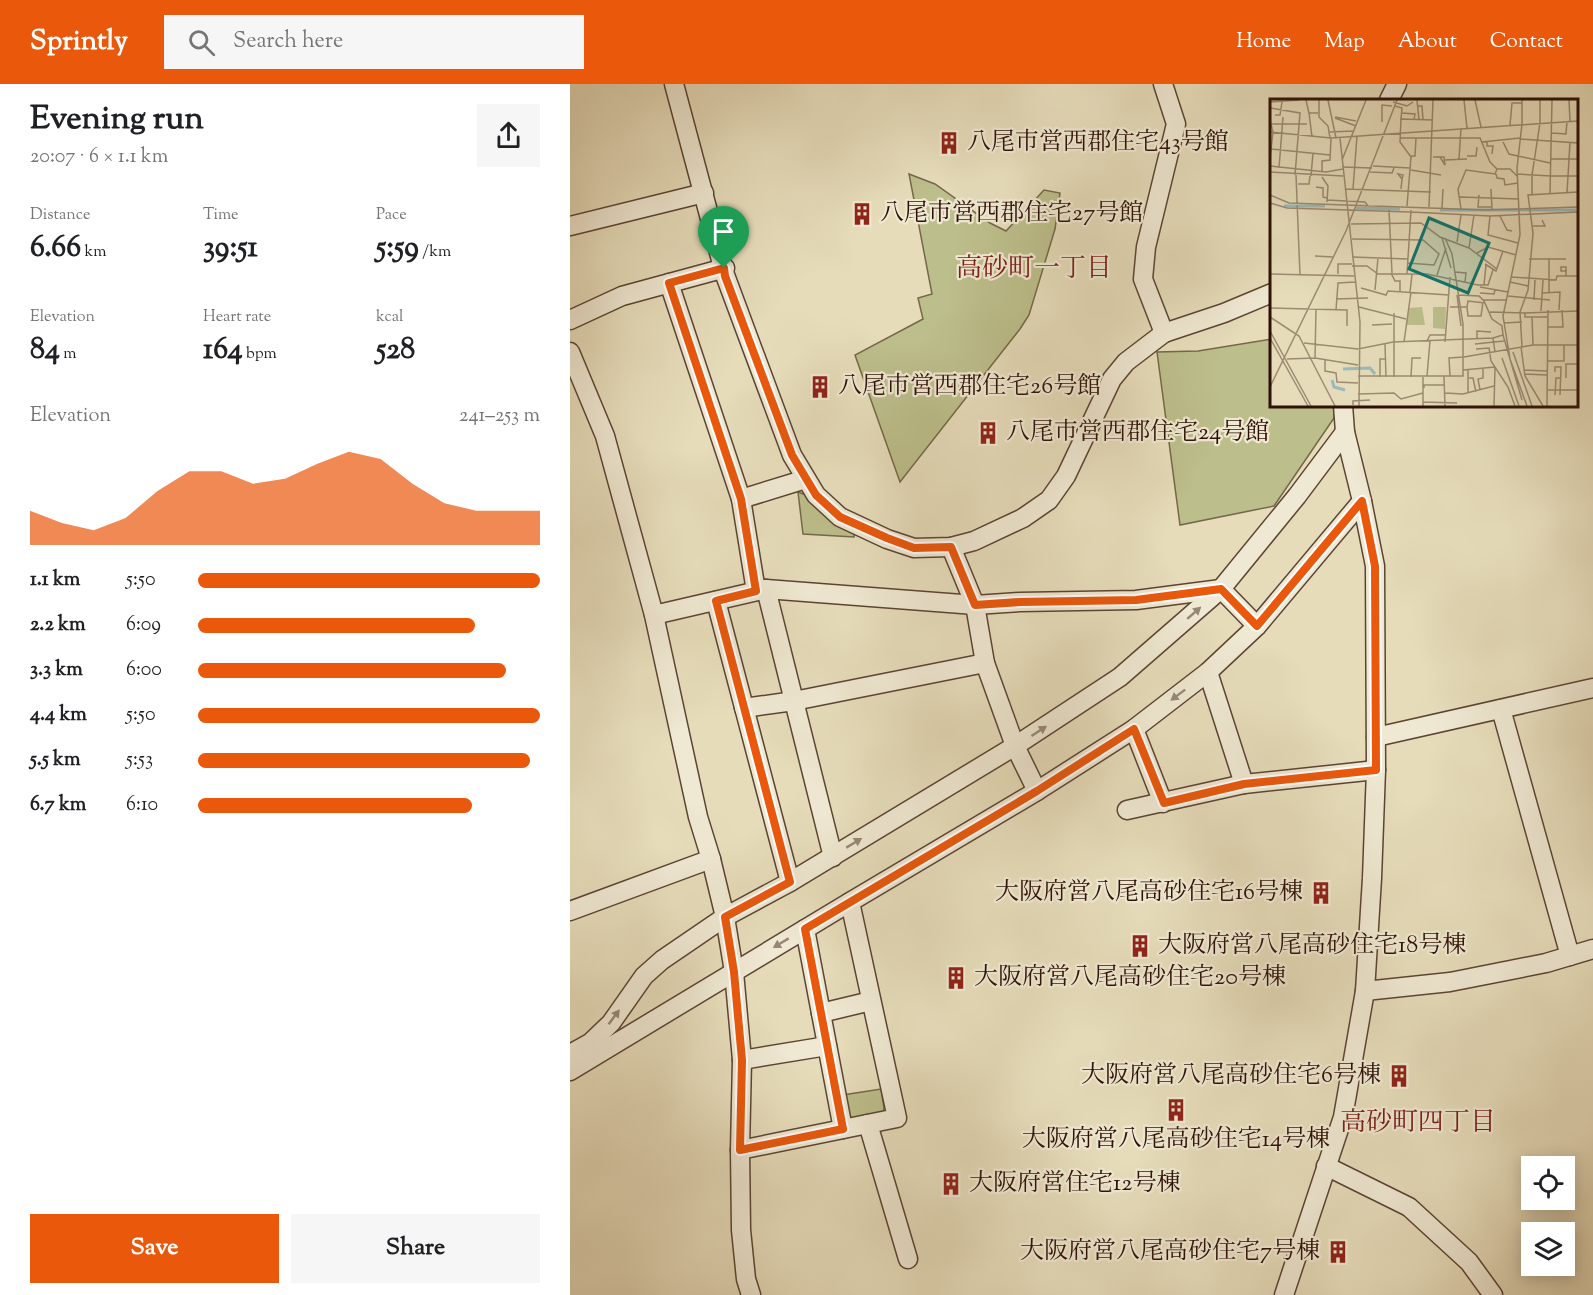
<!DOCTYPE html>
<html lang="en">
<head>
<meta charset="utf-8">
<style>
  :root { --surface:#fff; --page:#f6f6f6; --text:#202124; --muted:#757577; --accent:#ea580c }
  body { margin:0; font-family:"Sorts Mill Goudy","Noto Serif JP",serif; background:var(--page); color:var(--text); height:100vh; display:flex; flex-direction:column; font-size:22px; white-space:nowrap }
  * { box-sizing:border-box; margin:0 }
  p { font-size:20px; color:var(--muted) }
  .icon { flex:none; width:33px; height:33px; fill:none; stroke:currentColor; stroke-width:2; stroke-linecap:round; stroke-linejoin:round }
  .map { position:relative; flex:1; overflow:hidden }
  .panel { display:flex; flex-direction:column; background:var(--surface); width:570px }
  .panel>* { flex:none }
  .controls { position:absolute; left:951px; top:1072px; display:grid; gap:12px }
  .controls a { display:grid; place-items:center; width:54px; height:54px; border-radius:0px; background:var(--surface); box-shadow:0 3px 15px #0003; font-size:30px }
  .pin { position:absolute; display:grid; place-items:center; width:51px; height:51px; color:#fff; margin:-62px -26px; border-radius:50% 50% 50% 0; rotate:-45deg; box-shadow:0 0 6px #0007 }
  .pin .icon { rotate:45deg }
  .round { display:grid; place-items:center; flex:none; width:63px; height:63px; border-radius:0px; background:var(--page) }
  .head { display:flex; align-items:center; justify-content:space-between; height:102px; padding:0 30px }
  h1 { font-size:33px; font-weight:700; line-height:45px }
  .stats { display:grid; grid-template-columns:repeat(3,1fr); gap:9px; height:102px; padding:6px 30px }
  .stats div { display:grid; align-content:center }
  .stats b { font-size:30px; font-weight:700 }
  .stats small { font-size:16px; font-weight:400 }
  .stats p { font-size:16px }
  .chart { height:168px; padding:12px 30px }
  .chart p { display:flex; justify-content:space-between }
  .chart svg { width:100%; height:108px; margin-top:6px; fill:var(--accent); opacity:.7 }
  .button { display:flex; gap:12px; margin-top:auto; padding:12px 30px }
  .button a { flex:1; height:69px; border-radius:0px; background:var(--accent); color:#fff; font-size:24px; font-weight:700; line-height:69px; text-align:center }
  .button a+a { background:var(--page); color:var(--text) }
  ul { padding:0 30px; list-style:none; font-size:20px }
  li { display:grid; grid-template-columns:96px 72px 1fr; align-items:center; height:45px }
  li i { height:15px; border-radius:8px; background:var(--accent) }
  header { display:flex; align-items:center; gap:36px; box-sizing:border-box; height:84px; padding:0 30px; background:var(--accent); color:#fff }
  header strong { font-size:28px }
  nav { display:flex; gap:33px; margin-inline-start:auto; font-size:21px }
  .search { width:420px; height:54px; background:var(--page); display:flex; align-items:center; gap:15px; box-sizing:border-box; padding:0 21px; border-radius:0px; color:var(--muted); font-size:22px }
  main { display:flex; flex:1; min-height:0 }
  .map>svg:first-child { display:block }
  .green { fill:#bcbe8b; stroke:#756848; stroke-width:1.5 }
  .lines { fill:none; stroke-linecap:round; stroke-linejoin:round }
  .street-casing { stroke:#5c4433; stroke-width:21 }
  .street { stroke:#efe8d2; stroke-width:18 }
  .oneway { fill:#988776 }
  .route-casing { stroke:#fff; stroke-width:12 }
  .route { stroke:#ea580c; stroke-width:8 }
  .labels { text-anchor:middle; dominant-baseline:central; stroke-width:4.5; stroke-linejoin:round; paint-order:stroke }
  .poi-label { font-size:24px; fill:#2e1106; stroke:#efe8d2; text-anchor:start }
  .neighbourhood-label { font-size:26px; fill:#7a1f14; stroke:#efe8d2 }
  .inset-river { fill:none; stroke:#9bb9bb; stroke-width:3 }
  .inset-road { fill:none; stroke:#9c8b72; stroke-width:1.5 }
  .view { fill:#0f766e; fill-opacity:0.15; stroke:#0f766e; stroke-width:3 }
  .inset-edge { fill:none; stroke:#2e1106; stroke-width:3 }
</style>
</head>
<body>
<header>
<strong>Sprintly</strong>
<div class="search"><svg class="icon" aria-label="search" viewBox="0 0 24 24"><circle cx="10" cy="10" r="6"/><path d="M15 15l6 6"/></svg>Search here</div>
<nav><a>Home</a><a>Map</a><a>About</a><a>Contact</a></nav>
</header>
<main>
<section class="panel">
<div class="head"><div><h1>Evening run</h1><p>20:07 · 6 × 1.1 km</p></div><a class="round"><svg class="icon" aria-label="share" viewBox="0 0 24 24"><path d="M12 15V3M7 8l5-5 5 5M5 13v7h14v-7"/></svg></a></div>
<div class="stats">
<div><p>Distance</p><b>6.66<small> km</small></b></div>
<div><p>Time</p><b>39:51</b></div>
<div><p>Pace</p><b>5:59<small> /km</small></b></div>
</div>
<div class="stats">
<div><p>Elevation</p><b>84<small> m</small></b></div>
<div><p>Heart rate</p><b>164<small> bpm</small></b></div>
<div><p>kcal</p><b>528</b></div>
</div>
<div class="chart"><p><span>Elevation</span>241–253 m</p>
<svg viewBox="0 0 160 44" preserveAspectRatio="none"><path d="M0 44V30L10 35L20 38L30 33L40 22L50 14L60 14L70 19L80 17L90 11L100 6L110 9L120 19L130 27L140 30L150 30L160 30V44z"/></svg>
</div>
<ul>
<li><b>1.1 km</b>5:50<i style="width:100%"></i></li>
<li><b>2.2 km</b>6:09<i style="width:81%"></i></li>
<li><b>3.3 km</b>6:00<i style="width:90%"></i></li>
<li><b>4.4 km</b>5:50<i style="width:100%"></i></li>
<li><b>5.5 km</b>5:53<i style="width:97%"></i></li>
<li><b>6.7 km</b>6:10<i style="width:80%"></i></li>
</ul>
<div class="button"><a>Save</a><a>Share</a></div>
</section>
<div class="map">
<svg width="1023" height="1211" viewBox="0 0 1023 1211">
  <rect width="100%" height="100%" fill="#e6dcba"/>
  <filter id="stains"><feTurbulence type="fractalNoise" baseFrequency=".00333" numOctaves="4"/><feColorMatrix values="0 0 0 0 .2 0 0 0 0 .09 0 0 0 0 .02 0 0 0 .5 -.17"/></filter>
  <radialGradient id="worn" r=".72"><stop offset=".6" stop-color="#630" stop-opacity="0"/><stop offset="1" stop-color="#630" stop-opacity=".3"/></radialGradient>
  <!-- green -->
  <g class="green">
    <path d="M 339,90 L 365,100 L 420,139 L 436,147 L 474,106 L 490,109 L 485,145 L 459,231 L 450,245 L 330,398 L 285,271 L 353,235 L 348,214 L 362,210 Z"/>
    <path d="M 702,255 L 702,321 L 764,321 L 764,334 L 704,422 L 610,441 L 587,268 L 628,267 Z"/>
    <path d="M 228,408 L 236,411 L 284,445 L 284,453 L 233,450 Z"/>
    <path d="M 311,1005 L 314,1024 L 313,1030 L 286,1037 L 276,1032 L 273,1011 Z"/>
  </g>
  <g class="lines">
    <!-- street casing -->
    <g class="street-casing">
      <g id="street">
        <path d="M 104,0 L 155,191 L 222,371 L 246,411 L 270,433 L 317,455 L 344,464 L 381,463 L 404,457 L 453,434 L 479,416 L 496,392 L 542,295 L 556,278 L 594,249 L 573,195 L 576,163 L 606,40 L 593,0"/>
        <path d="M 819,16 L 827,0"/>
        <path d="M 0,142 L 134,109"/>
        <path d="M 99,199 L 171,415 L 186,507"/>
        <path d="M 0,236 L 52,212 L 155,184"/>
        <path d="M 594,249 L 654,229 L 702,209"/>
        <path d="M 0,268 L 35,352 L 84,531 L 128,733 L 141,775 L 155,833 L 164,888 L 172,976 L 170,1066 L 171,1146 L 176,1195 L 181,1211"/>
        <path d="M 171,415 L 236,395"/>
        <path d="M 381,463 L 405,521 L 415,579 L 445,662 L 467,707"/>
        <path d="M 196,505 L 263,773"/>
        <path d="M 146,517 L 220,798"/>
        <path d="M 84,531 L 196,505 L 405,521 L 450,518 L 566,516 L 651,505 L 687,542"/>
        <path d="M 638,588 L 674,700"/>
        <path d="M 174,624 L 224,617 L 415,579"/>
        <path d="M 931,625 L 1000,872"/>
        <path d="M 564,645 L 593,719"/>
        <path d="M 806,653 L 1023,604"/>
        <path d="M 557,726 L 674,700 L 806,686"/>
        <path d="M 0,827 L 141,775"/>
        <path d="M 235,845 L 273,1045"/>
        <path d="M 795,907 L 880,898 L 976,879 L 1023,865"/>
        <path d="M 251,929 L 301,917"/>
        <path d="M 0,970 L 20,959 L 41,939 L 74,892 L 92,876 L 155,833 L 220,798 L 445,662 L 550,593 L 651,505 L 727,412 L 775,348"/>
        <path d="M 172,976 L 257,962"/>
        <path d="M 0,987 L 280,818 L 467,707 L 564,645 L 638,588 L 687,542 L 792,417"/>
        <path d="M 298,1040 L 338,1175"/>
        <path d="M 170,1066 L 327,1034 L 280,818"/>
        <path d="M 756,1082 L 839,1123 L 899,1178 L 923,1211"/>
        <path d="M 714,1211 L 773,1033 L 795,907 L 802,794 L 806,686 L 805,482 L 792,417 L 775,348 L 773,321"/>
      </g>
    </g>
    <!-- street -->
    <use href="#street" class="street"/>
  </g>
  <!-- one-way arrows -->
  <defs><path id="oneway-solid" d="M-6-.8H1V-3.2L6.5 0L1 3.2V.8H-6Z" transform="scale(1.5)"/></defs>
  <g class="oneway">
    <use href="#oneway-solid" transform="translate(624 529) rotate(-41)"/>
    <use href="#oneway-solid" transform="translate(608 611) rotate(143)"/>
    <use href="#oneway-solid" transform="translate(469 647) rotate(-33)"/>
    <use href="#oneway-solid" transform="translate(284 759) rotate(-31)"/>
    <use href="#oneway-solid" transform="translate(211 859) rotate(149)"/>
    <use href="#oneway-solid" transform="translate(44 933) rotate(-53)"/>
  </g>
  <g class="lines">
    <!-- route casing -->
    <g class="route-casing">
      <path id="route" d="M 154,184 L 155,192 L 222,371 L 246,411 L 270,433 L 317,454 L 344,464 L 381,463 L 405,521 L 450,518 L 566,516 L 651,505 L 687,542 L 792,417 L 805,482 L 806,686 L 674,700 L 594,719 L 564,645 L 467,707 L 235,845 L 273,1045 L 170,1066 L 172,976 L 164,888 L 155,833 L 220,798 L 146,517 L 186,507 L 171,415 L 99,199 Z"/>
    </g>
    <!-- route -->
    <use href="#route" class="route"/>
  </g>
  <!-- icons -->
  <defs>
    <g id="building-bare" transform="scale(1.8)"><path d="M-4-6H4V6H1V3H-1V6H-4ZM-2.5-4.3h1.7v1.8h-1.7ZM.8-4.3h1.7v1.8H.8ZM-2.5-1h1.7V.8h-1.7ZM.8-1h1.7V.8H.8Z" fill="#8f2418" stroke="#efe8d2" stroke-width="2.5" paint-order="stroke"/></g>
  </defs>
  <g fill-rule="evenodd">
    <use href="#building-bare" x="379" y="59"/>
    <use href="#building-bare" x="292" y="130"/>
    <use href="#building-bare" x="250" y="303"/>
    <use href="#building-bare" x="418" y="349"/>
    <use href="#building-bare" x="751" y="809"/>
    <use href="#building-bare" x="570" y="862"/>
    <use href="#building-bare" x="386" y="894"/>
    <use href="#building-bare" x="829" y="992"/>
    <use href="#building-bare" x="606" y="1026"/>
    <use href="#building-bare" x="381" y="1100"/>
    <use href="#building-bare" x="768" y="1168"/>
  </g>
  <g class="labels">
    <!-- poi labels -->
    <g class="poi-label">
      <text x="397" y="59">八尾市営西郡住宅43号館</text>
      <text x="310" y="130">八尾市営西郡住宅27号館</text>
      <text x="268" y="303">八尾市営西郡住宅26号館</text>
      <text x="436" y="349">八尾市営西郡住宅24号館</text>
      <text x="733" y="809" text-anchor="end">大阪府営八尾高砂住宅16号棟</text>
      <text x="588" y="862">大阪府営八尾高砂住宅18号棟</text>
      <text x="404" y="894">大阪府営八尾高砂住宅20号棟</text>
      <text x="811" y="992" text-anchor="end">大阪府営八尾高砂住宅6号棟</text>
      <text x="606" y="1056" text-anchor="middle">大阪府営八尾高砂住宅14号棟</text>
      <text x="399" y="1100">大阪府営住宅12号棟</text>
      <text x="750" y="1168" text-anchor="end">大阪府営八尾高砂住宅7号棟</text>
    </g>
    <!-- neighbourhood labels -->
    <g class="neighbourhood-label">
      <text x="464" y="185">高砂町一丁目</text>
      <text x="848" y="1039">高砂町四丁目</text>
    </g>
  </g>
  <!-- overview -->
  <g transform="translate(700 15)">
    <rect width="308" height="308" fill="#e6dcba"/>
    <path d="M 152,208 L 155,226 L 136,226 L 139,209 ZM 163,208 L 176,208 L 175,230 L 163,229 Z" fill="#bcbe8b"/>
    <path class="inset-river" d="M 14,107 L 55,107M 86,109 L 130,110M 170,111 L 306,111M 73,270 L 100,269 L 105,275M 62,281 L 64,288 L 75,291"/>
    <path class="inset-road" d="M 36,1 L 39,14 L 48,14M 49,1 L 49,18 L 58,27 L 60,39M 58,1 L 66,39M 147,1 L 149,21M 194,1 L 197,29M 205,1 L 211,28M 252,1 L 252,25M 299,1 L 300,22M 0,3 L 29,1M 123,3 L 137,7 L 143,3M 125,7 L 132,9 L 131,20M 147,7 L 152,7 L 153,21M 0,9 L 30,14 L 25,76M 39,14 L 42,38M 132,14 L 145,15 L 144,21M 5,16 L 10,16 L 12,3M 65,18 L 86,22M 65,19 L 86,27M 0,21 L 3,33 L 0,60M 112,23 L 112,6 L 122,7M 270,24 L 270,1M 2,25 L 37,25M 252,25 L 247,69 L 250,136 L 233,217 L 240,260 L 257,307M 240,26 L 242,4 L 252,4M 0,33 L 61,39 L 308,22M 59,33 L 84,32M 282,34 L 296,35 L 297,22M 70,39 L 90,223 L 89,307M 130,39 L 210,39 L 220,63 L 227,70 L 240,70 L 247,77M 250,40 L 308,44M 212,43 L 250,39M 217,43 L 217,47 L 223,47 L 222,55M 233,43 L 239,55 L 280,64M 1,50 L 60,56M 140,57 L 145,57 L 146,39M 197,57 L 206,57 L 207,48M 163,58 L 174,58 L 175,66 L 170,58M 189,60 L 191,29M 281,60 L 308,60M 72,61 L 96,1M 174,61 L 197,60M 0,67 L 56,73 L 73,70M 103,67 L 140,69M 72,68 L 102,69M 9,69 L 13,18M 141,71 L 171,76M 52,72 L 52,62 L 60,61 L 61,39M 0,73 L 73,77M 100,73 L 122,74 L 124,69M 226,75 L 227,79 L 234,80 L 235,86 L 248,84M 247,75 L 281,77M 26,76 L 30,176M 262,76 L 270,24M 262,76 L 262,95M 41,77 L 43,54M 281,77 L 308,77M 52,78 L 58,87 L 57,103M 28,85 L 39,85 L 40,77M 46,88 L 53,89 L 53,98 L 57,99M 76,90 L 161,93M 83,90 L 87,37M 131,90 L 132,80 L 128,75 L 133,76 L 132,80M 221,90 L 222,110M 280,94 L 282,1M 297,94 L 300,43M 0,96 L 19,104 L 216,111 L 308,108M 209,96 L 208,108 L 222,108M 190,98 L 249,100M 57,101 L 95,103 L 98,107M 0,104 L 17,109 L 140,113M 137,107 L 141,58 L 130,43 L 131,20 L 163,21M 159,108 L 163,1M 172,109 L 173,90M 191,110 L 188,90 L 196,71 L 225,75 L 227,70M 119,111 L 122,174M 141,113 L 220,117 L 308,113M 220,117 L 218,136 L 248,144M 230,117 L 237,131 L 242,132M 81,125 L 151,124 L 170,138 L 199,149 L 227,170M 263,127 L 275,127 L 272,121M 172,139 L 181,169M 82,140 L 153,141 L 169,155 L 164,166 L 137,164M 187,143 L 191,116M 199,149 L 204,116M 207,154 L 218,148 L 246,156M 45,157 L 63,158M 82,158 L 138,160M 259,160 L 296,160M 215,165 L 226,172 L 233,152M 82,167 L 97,167 L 108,175 L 157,175 L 208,186 L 218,186 L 223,171M 185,173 L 196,174 L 195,183M 121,174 L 125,182 L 130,182 L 130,192M 0,175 L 84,177M 68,175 L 68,165 L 82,165M 137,175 L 141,111M 167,176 L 176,149M 296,177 L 296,168 L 291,168 L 291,172 L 296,172M 241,178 L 286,181 L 287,177 L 308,177M 240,183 L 258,187M 214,186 L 216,166M 210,188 L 238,193M 91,189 L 116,196 L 118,192 L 179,196M 105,191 L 108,159M 140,193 L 142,175M 210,194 L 224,195 L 225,191M 273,194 L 290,193 L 289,211M 279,194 L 279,160M 187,196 L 191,227M 188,196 L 209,197 L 214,202 L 222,220 L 232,227 L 233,236 L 223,239M 238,197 L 280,201M 66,200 L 98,199M 213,201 L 236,201M 264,201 L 265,181M 89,208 L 136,220M 180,208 L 197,208 L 198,202 L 215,204M 197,208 L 198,217 L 211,217 L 213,203M 0,209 L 77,211 L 77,227M 66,211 L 68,184 L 85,183M 271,212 L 273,181M 220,213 L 255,214M 0,218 L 29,237 L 65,307M 262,218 L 263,246M 278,218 L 255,218 L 255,214 L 308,212M 234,224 L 252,223M 102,226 L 122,225M 278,228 L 293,228 L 292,211M 0,232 L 41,307M 233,236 L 252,301M 0,239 L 38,307M 207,239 L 207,232 L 221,233M 157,242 L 160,236 L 176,236M 134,243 L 141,193M 175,243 L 180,178M 34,244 L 88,250 L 123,243 L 223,239 L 225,253M 115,245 L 116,278M 205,245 L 234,242M 251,248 L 255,277 L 273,307M 252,248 L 250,213 L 258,191 L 263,134 L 258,96 L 308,93M 206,250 L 219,249 L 221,262 L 238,288 L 245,307M 243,253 L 262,307M 194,258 L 263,246 L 308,246M 45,259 L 46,210M 232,259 L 249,307M 17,260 L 45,259 L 88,266M 55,261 L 55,272 L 66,274 L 67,283 L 88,284M 277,262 L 294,262 L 294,246M 193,271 L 225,268M 198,271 L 198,293M 254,271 L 277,272M 285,273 L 285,268 L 291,268 L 290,296M 255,275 L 277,276M 88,277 L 193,277 L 193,225 L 182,155 L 175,139M 157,277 L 160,242M 174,277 L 175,307M 180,277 L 179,259 L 194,258M 110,278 L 110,260 L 115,260M 124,278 L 124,214M 141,278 L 142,259 L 151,259M 199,279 L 203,279 L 206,293M 296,279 L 296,265 L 308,265M 0,288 L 76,132 L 127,1M 154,289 L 154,286 L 174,286M 210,291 L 208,280 L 213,279 L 213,270M 277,291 L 308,291M 175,294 L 193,295 L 224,287M 88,295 L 124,294 L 131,300 L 153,294M 285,296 L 286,279 L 291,279M 153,303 L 187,304M 83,306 L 83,302 L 100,301M 153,307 L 153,278M 224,307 L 225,269M 277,307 L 278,211"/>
    <path class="view" d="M 159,119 L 219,144 L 198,194 L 139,170 Z"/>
    <rect width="308" height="308" class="inset-edge"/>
  </g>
  <rect width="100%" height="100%" filter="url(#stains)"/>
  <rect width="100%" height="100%" fill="url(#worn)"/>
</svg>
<div class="controls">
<a><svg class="icon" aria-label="locate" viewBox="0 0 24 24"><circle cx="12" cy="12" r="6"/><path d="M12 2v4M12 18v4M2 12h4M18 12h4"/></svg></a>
<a><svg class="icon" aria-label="layers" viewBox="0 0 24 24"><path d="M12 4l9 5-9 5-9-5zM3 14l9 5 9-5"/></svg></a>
</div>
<div class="pin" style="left:154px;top:184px;background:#1e9e55"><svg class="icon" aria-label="arrive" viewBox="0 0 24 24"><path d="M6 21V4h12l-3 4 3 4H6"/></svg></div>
</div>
</main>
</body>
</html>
